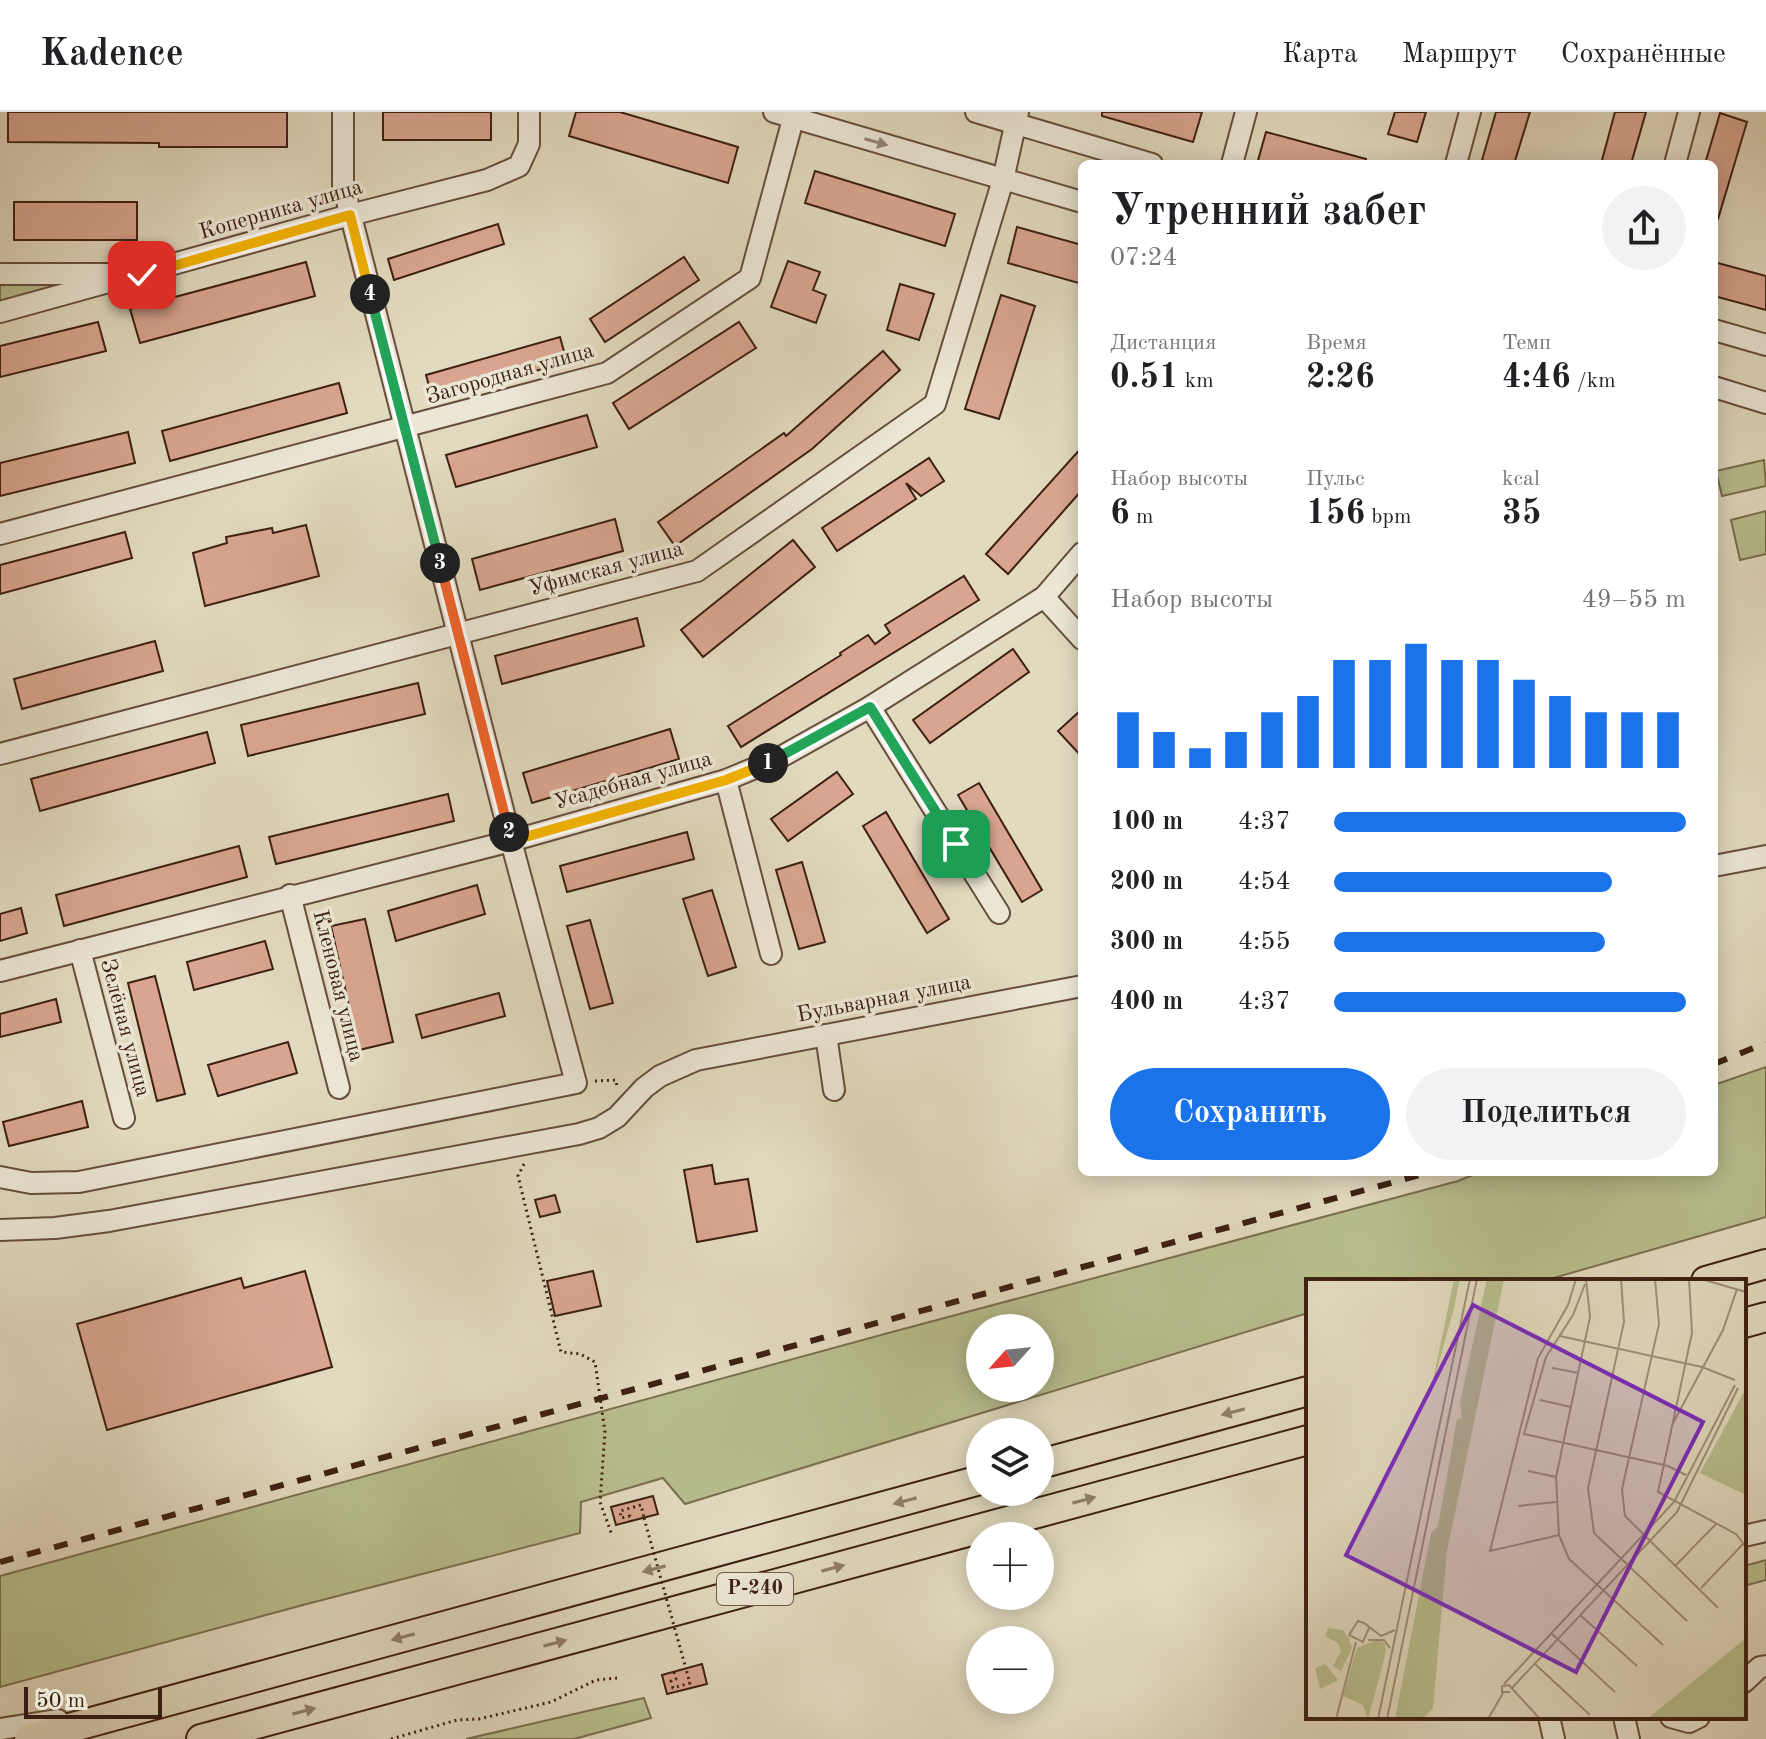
<!DOCTYPE html>
<html lang="ru">
<head>
<meta charset="utf-8">
<style>
  :root { --surface:#fff; --page:#f2f2f2; --text:#202124; --muted:#757577; --line:#e0e0e0; --accent:#1a73e8 }
  body { margin:0; font-family:"Old Standard TT",serif; background:var(--page); color:var(--text); height:100vh; display:flex; flex-direction:column; font-size:30px; white-space:nowrap }
  * { box-sizing:border-box; margin:0 }
  p { font-size:26px; color:var(--muted) }
  .icon { flex:none; width:44px; height:44px; fill:none; stroke:currentColor; stroke-width:2; stroke-linecap:round; stroke-linejoin:round }
  .map { position:relative; flex:1; overflow:hidden }
  .drawer { position:absolute; left:1078px; top:48px; width:640px; height:1016px; display:flex; flex-direction:column; background:var(--surface); border-radius:12px; box-shadow:0 4px 20px #0003 }
  .drawer>* { flex:none }
  .needle { width:52px; rotate:243deg }
  .controls { position:absolute; left:966px; top:1202px; display:grid; gap:16px }
  .controls a { display:grid; place-items:center; width:88px; height:88px; border-radius:50%; background:var(--surface); box-shadow:0 4px 20px #0003; font-size:40px }
  .scale { position:absolute; left:24px; bottom:20px; width:138px; box-sizing:border-box; padding-left:8px; border:4px solid #3e2012; border-top:0; font-size:22px; line-height:28px; white-space:nowrap; color:#3e2012; -webkit-text-stroke:6px #ece7d5; paint-order:stroke }
  .pin { position:absolute; display:grid; place-items:center; width:68px; height:68px; color:#fff; margin:-34px; border-radius:16px; box-shadow:0 4px 12px #0006 }
  .km { position:absolute; width:40px; height:40px; margin:-20px; border-radius:50%; background:#222; color:#fff; font-size:22px; line-height:40px; text-align:center }
  .round { display:grid; place-items:center; flex:none; width:84px; height:84px; border-radius:42px; background:var(--page) }
  .summary { display:flex; align-items:center; justify-content:space-between; height:136px; padding:0 32px }
  h1 { font-size:44px; font-weight:600; line-height:60px }
  .metrics { display:grid; grid-template-columns:repeat(3,1fr); gap:12px; height:136px; padding:8px 32px }
  .metrics div { display:grid; align-content:center }
  .metrics b { font-size:34px; font-weight:600 }
  .metrics small { font-size:22px; font-weight:400 }
  .metrics p { font-size:22px }
  .chart { height:224px; padding:16px 32px }
  .chart p { display:flex; justify-content:space-between }
  .chart svg { width:100%; height:144px; margin-top:8px; stroke:var(--accent); stroke-width:6 }
  .action { display:flex; gap:16px; margin-top:auto; padding:16px 32px }
  .action a { flex:1; height:92px; border-radius:48px; background:var(--accent); color:#fff; font-size:32px; font-weight:600; line-height:92px; text-align:center }
  .action a+a { background:var(--page); color:var(--text) }
  ul { padding:0 32px; list-style:none; font-size:26px }
  li { display:grid; grid-template-columns:128px 96px 1fr; align-items:center; height:60px }
  li i { height:20px; border-radius:10px; background:var(--accent) }
  header { display:flex; align-items:center; gap:48px; box-sizing:border-box; height:112px; padding:0 40px; background:var(--surface); border-bottom:2px solid var(--line) }
  header strong { font-size:38px }
  nav { display:flex; gap:44px; margin-inline-start:auto; font-size:28px }
  .map>svg:first-child { display:block }
  .green { fill:#b8be8e; stroke:#7b6f50; stroke-width:2; fill-rule:evenodd }
  .building { fill:#d9a590; stroke:#3e2012; stroke-width:2 }
  .lines { fill:none; stroke-linecap:round; stroke-linejoin:round }
  .minor-casing { stroke:#674e3d; stroke-width:24 }
  .highway-casing { stroke:#3e2012; stroke-width:32 }
  .path { stroke:#3e2012; stroke-width:3; stroke-dasharray:2 4; stroke-linecap:butt }
  .minor { stroke:#ece7d5; stroke-width:20 }
  .highway { stroke:#e2dabf; stroke-width:28 }
  .rail { stroke:#3e2012; stroke-width:6; stroke-dasharray:14 14; stroke-linecap:butt }
  .path-bridge { stroke:#3e2012; stroke-width:3; stroke-dasharray:2 4; stroke-linecap:butt }
  .oneway { fill:#958474 }
  .oneway2 { fill:#907d68 }
  .split-1-casing { stroke:#fff; stroke-width:16 }
  .split-2-casing { stroke:#fff; stroke-width:16 }
  .split-3-casing { stroke:#fff; stroke-width:16 }
  .split-4-casing { stroke:#fff; stroke-width:16 }
  .split-5-casing { stroke:#fff; stroke-width:16 }
  .split-1 { stroke:#22a559; stroke-width:10 }
  .split-2 { stroke:#f5b400; stroke-width:10 }
  .split-3 { stroke:#f0652b; stroke-width:10 }
  .split-4 { stroke:#22a559; stroke-width:10 }
  .split-5 { stroke:#f5b400; stroke-width:10 }
  .labels { text-anchor:middle; dominant-baseline:central; stroke-width:7; stroke-linejoin:round; paint-order:stroke }
  .shield { fill:#ece7d5; stroke:#725c4c; stroke-width:2 }
  .shield-label { font-size:20px; font-weight:bold; fill:#3e2012 }
  .street-label { font-size:22px; fill:#3e2012; stroke:#ece7d5 }
  .inset-road { fill:none; stroke:#a0907a; stroke-width:2 }
  .view { fill:#7b2cbf; fill-opacity:0.15; stroke:#7b2cbf; stroke-width:4 }
  .inset-edge { fill:none; stroke:#3e2012; stroke-width:4 }
</style>
</head>
<body>
<header>
<strong>Kadence</strong>
<nav><a>Карта</a><a>Маршрут</a><a>Сохранённые</a></nav>
</header>
<div class="map">
<svg width="1766" height="1627" viewBox="0 0 1766 1627">
  <rect width="100%" height="100%" fill="#e2dabf"/>
  <filter id="stains"><feTurbulence type="fractalNoise" baseFrequency=".0025" numOctaves="4"/><feColorMatrix values="0 0 0 0 .2 0 0 0 0 .09 0 0 0 0 .02 0 0 0 .5 -.17"/></filter>
  <radialGradient id="worn" r=".72"><stop offset=".6" stop-color="#630" stop-opacity="0"/><stop offset="1" stop-color="#630" stop-opacity=".3"/></radialGradient>
  <!-- green -->
  <g class="green">
    <path d="M 0,169 L 59,171 L 60,176 L 0,193 Z"/>
    <path d="M 1764,348 L 1766,374 L 1722,384 L 1716,359 Z"/>
    <path d="M 1766,399 L 1766,442 L 1740,448 L 1731,408 Z"/>
    <path d="M 1766,955 L 1766,1105 L 1543,1169 L 1308,1169 L 1308,1201 L 685,1392 L 663,1366 L 581,1390 L 580,1421 L 303,1493 L 0,1575 L 0,1464 L 892,1220 L 1458,1069 L 1480,1060 L 1714,1060 L 1714,973 ZM 980,1216 L 1040,1216 L 1040,1276 L 980,1276 Z"/>
    <path d="M 1766,1448 L 1766,1468 L 1744,1474 L 1744,1454 Z"/>
    <path d="M 644,1586 L 651,1606 L 574,1627 L 466,1627 Z"/>
  </g>
  <!-- building -->
  <g class="building">
    <path d="M 8,0 L 287,0 L 287,35 L 159,35 L 159,31 L 8,30 Z"/>
    <rect x="383" y="0" width="108" height="28"/>
    <path d="M 576,0 L 620,0 L 738,35 L 728,71 L 569,24 Z"/>
    <path d="M 1102,0 L 1202,0 L 1193,30 L 1102,4 Z"/>
    <path d="M 1395,0 L 1426,0 L 1417,30 L 1388,22 Z"/>
    <path d="M 1496,0 L 1530,0 L 1514,52 L 1494,52 L 1482,48 Z"/>
    <path d="M 1615,0 L 1646,0 L 1631,52 L 1601,52 Z"/>
    <path d="M 1720,1 L 1747,10 L 1718,107 L 1714,106 L 1714,52 L 1705,52 Z"/>
    <path d="M 1266,20 L 1366,47 L 1365,52 L 1257,52 Z"/>
    <path d="M 815,59 L 955,102 L 945,134 L 805,91 Z"/>
    <rect x="14" y="90" width="123" height="38"/>
    <path d="M 498,112 L 504,132 L 394,168 L 388,147 Z"/>
    <path d="M 1017,115 L 1082,133 L 1082,172 L 1008,151 Z"/>
    <path d="M 684,145 L 699,168 L 605,230 L 590,207 Z"/>
    <path d="M 788,149 L 820,160 L 813,178 L 826,183 L 816,211 L 771,195 Z"/>
    <path d="M 306,150 L 315,184 L 140,231 L 130,197 Z"/>
    <path d="M 1714,150 L 1766,164 L 1766,198 L 1714,184 Z"/>
    <path d="M 900,172 L 934,182 L 919,228 L 887,218 Z"/>
    <path d="M 1001,183 L 1035,194 L 999,307 L 965,297 Z"/>
    <path d="M 98,210 L 106,239 L 0,265 L 0,234 Z"/>
    <path d="M 739,210 L 756,236 L 629,317 L 613,291 Z"/>
    <path d="M 560,225 L 567,250 L 433,288 L 426,263 Z"/>
    <path d="M 883,239 L 900,258 L 812,337 L 675,434 L 658,410 L 784,321 L 786,324 Z"/>
    <path d="M 339,271 L 347,301 L 170,349 L 162,319 Z"/>
    <path d="M 587,303 L 597,335 L 456,375 L 446,343 Z"/>
    <path d="M 128,320 L 135,351 L 0,384 L 0,351 Z"/>
    <path d="M 1082,335 L 1082,378 L 1008,462 L 986,442 Z"/>
    <path d="M 929,346 L 944,369 L 921,384 L 906,371 L 916,387 L 837,439 L 822,416 Z"/>
    <path d="M 615,407 L 623,439 L 480,478 L 472,447 Z"/>
    <path d="M 306,413 L 319,464 L 205,494 L 193,441 L 227,431 L 226,425 L 272,416 L 273,421 Z"/>
    <path d="M 125,420 L 132,446 L 0,482 L 0,453 Z"/>
    <path d="M 793,428 L 815,455 L 703,545 L 681,518 Z"/>
    <path d="M 964,464 L 979,488 L 741,635 L 728,614 L 841,543 L 840,541 L 868,523 L 875,532 L 890,521 L 885,513 Z"/>
    <path d="M 637,506 L 644,534 L 502,572 L 495,544 Z"/>
    <path d="M 155,529 L 163,559 L 22,597 L 14,567 Z"/>
    <path d="M 1013,537 L 1029,560 L 930,631 L 913,608 Z"/>
    <path d="M 418,571 L 425,602 L 248,644 L 241,613 Z"/>
    <path d="M 1082,597 L 1082,645 L 1058,619 Z"/>
    <path d="M 670,617 L 679,647 L 532,691 L 523,661 Z"/>
    <path d="M 207,620 L 215,651 L 40,699 L 31,667 Z"/>
    <path d="M 837,660 L 853,682 L 788,729 L 771,707 Z"/>
    <path d="M 979,671 L 1042,778 L 1022,790 L 958,683 Z"/>
    <path d="M 448,682 L 454,709 L 276,752 L 269,725 Z"/>
    <path d="M 886,700 L 949,807 L 927,821 L 863,714 Z"/>
    <path d="M 687,720 L 694,747 L 567,780 L 560,754 Z"/>
    <path d="M 239,734 L 247,765 L 64,814 L 56,783 Z"/>
    <path d="M 802,750 L 825,830 L 799,837 L 776,758 Z"/>
    <path d="M 477,773 L 485,802 L 396,829 L 388,799 Z"/>
    <path d="M 712,778 L 736,855 L 708,864 L 683,787 Z"/>
    <path d="M 21,796 L 27,821 L 0,829 L 0,802 Z"/>
    <path d="M 365,807 L 393,930 L 359,938 L 331,814 Z"/>
    <path d="M 590,808 L 613,891 L 590,897 L 567,814 Z"/>
    <path d="M 265,829 L 273,857 L 194,878 L 187,850 Z"/>
    <path d="M 155,864 L 185,982 L 157,989 L 128,871 Z"/>
    <path d="M 499,881 L 505,904 L 422,926 L 416,903 Z"/>
    <path d="M 56,887 L 61,910 L 0,925 L 0,902 Z"/>
    <path d="M 288,930 L 297,961 L 218,984 L 208,953 Z"/>
    <path d="M 82,989 L 88,1015 L 9,1034 L 3,1010 Z"/>
    <path d="M 712,1053 L 715,1072 L 748,1067 L 757,1119 L 697,1130 L 684,1058 Z"/>
    <path d="M 555,1083 L 560,1100 L 540,1105 L 535,1088 Z"/>
    <path d="M 305,1159 L 332,1255 L 107,1318 L 77,1212 L 241,1166 L 244,1176 Z"/>
    <path d="M 593,1159 L 601,1194 L 555,1204 L 547,1169 Z"/>
    <path d="M 653,1384 L 658,1402 L 616,1413 L 611,1395 Z"/>
    <path d="M 702,1552 L 707,1572 L 667,1582 L 662,1563 Z"/>
  </g>
  <g class="lines">
    <!-- minor casing -->
    <g class="minor-casing">
      <g id="minor">
        <path d="M 774,0 L 1082,90"/>
        <path d="M 976,0 L 1152,52"/>
        <path d="M 1232,52 L 1246,0"/>
        <path d="M 1456,52 L 1470,0"/>
        <path d="M 1675,52 L 1689,0"/>
        <path d="M 0,162 L 114,162"/>
        <path d="M 0,200 L 350,103 L 487,68 L 519,54 L 529,32 L 529,0"/>
        <path d="M 1714,218 L 1766,233"/>
        <path d="M 1714,275 L 1766,291"/>
        <path d="M 0,422 L 607,261 L 750,166 L 795,0"/>
        <path d="M 1044,485 L 1082,527"/>
        <path d="M 870,595 L 999,801"/>
        <path d="M 0,642 L 697,459 L 935,292 L 1003,68 L 1018,0"/>
        <path d="M 726,668 L 771,842"/>
        <path d="M 1714,754 L 1766,744"/>
        <path d="M 290,783 L 339,976"/>
        <path d="M 80,838 L 124,1006"/>
        <path d="M 0,859 L 511,729 L 726,668 L 779,646 L 870,595 L 1044,485 L 1082,441"/>
        <path d="M 826,923 L 834,978"/>
        <path d="M 0,1065 L 31,1071 L 79,1070 L 576,971 L 511,729 L 343,73 L 343,0"/>
        <path d="M 0,1118 L 55,1116 L 109,1109 L 579,1022 L 599,1016 L 617,1005 L 644,976 L 660,964 L 696,948 L 1082,874"/>
        <path d="M 1744,1424 L 1766,1419"/>
        <path d="M 1744,1570 L 1760,1555 L 1766,1554"/>
        <path d="M 1549,1605 L 1554,1627"/>
        <path d="M 1624,1605 L 1629,1627"/>
        <path d="M 1671,1605 L 1689,1610 L 1699,1605"/>
        <path d="M 0,1617 L 58,1608"/>
      </g>
    </g>
    <!-- highway casing -->
    <g class="highway-casing">
      <g id="highway">
        <path d="M 1706,1169 L 1766,1152"/>
        <path d="M 1744,1211 L 1766,1205"/>
        <path d="M 1040,1352 L 1308,1279"/>
        <path d="M 29,1627 L 980,1368"/>
        <path d="M 201,1627 L 1308,1328"/>
      </g>
    </g>
    <!-- path -->
    <g class="path">
      <path d="M 595,969 L 616,968 L 617,975"/>
      <path d="M 524,1052 L 518,1064 L 561,1240 L 580,1242 L 595,1250 L 605,1320 L 600,1390 L 612,1423"/>
      <path d="M 631,1410 L 630,1404 L 621,1406 L 620,1399 L 641,1393 L 644,1406"/>
      <path d="M 674,1560 L 676,1567 L 671,1569 L 673,1576 L 690,1571 L 686,1557"/>
      <path d="M 391,1627 L 457,1608 L 479,1607 L 551,1590 L 596,1568 L 617,1566"/>
    </g>
    <!-- minor -->
    <use href="#minor" class="minor"/>
    <!-- highway -->
    <use href="#highway" class="highway"/>
    <!-- rail -->
    <g class="rail">
      <path d="M 1714,952 L 1766,931"/>
      <path d="M 0,1450 L 1431,1060"/>
    </g>
    <!-- path-bridge -->
    <path class="path-bridge" d="M 644,1406 L 686,1557"/>
  </g>
  <!-- one-way arrows -->
  <defs><path id="oneway-solid" d="M-6-.8H1V-3.2L6.5 0L1 3.2V.8H-6Z" transform="scale(2)"/></defs>
  <use class="oneway" href="#oneway-solid" transform="translate(876 30) rotate(16)"/>
  <g class="oneway2">
    <use href="#oneway-solid" transform="translate(1233 1300) rotate(165)"/>
    <use href="#oneway-solid" transform="translate(1084 1388) rotate(-15)"/>
    <use href="#oneway-solid" transform="translate(905 1389) rotate(165)"/>
    <use href="#oneway-solid" transform="translate(833 1456) rotate(-15)"/>
    <use href="#oneway-solid" transform="translate(654 1457) rotate(165)"/>
    <use href="#oneway-solid" transform="translate(403 1525) rotate(165)"/>
    <use href="#oneway-solid" transform="translate(555 1531) rotate(-15)"/>
    <use href="#oneway-solid" transform="translate(304 1599) rotate(-15)"/>
  </g>
  <g class="lines">
    <!-- split-1 casing -->
    <g class="split-1-casing">
      <path id="split-1" d="M 768,651 L 870,595 L 956,732"/>
    </g>
    <!-- split-2 casing -->
    <g class="split-2-casing">
      <path id="split-2" d="M 509,720 L 511,729 L 726,668 L 768,651"/>
    </g>
    <!-- split-3 casing -->
    <g class="split-3-casing">
      <path id="split-3" d="M 440,451 L 509,720"/>
    </g>
    <!-- split-4 casing -->
    <g class="split-4-casing">
      <path id="split-4" d="M 370,182 L 440,451"/>
    </g>
    <!-- split-5 casing -->
    <g class="split-5-casing">
      <path id="split-5" d="M 142,163 L 350,103 L 370,182"/>
    </g>
    <!-- split-1 -->
    <use href="#split-1" class="split-1"/>
    <!-- split-2 -->
    <use href="#split-2" class="split-2"/>
    <!-- split-3 -->
    <use href="#split-3" class="split-3"/>
    <!-- split-4 -->
    <use href="#split-4" class="split-4"/>
    <!-- split-5 -->
    <use href="#split-5" class="split-5"/>
  </g>
  <g class="labels">
    <!-- shield labels -->
    <rect class="shield" x="717" y="1461" width="76" height="32" rx="6"/>
    <g class="shield-label">
      <text x="755" y="1477">Р-240</text>
    </g>
    <!-- street labels -->
    <g class="street-label">
      <text transform="translate(281 98) rotate(-16)">Коперника улица</text>
      <text transform="translate(510 262) rotate(-16)">Загородная улица</text>
      <text transform="translate(606 457) rotate(-15)">Уфимская улица</text>
      <text transform="translate(633 669) rotate(-16)">Усадебная улица</text>
      <text transform="translate(338 874) rotate(76)">Кленовая улица</text>
      <text transform="translate(884 887) rotate(-11)">Бульварная улица</text>
      <text transform="translate(125 916) rotate(75)">Зелёная улица</text>
    </g>
  </g>
  <!-- overview -->
  <g transform="translate(1306 1167)">
    <rect width="440" height="440" fill="#e2dabf"/>
    <path d="M 148,0 L 154,0 L 148,29 L 123,120 ZM 181,0 L 198,0 L 141,272 L 127,429 L 117,440 L 89,440 L 125,254 L 132,247 L 151,140 L 156,139 L 154,123 ZM 440,109 L 440,216 L 394,194 ZM 22,349 L 37,351 L 43,360 L 46,369 L 35,392 L 27,387 L 35,372 L 32,364 L 19,357 ZM 440,359 L 440,440 L 343,440 L 345,437 ZM 72,360 L 79,364 L 80,373 L 62,440 L 57,426 L 37,417 L 51,369 ZM 19,385 L 32,401 L 14,410 L 9,389 Z" fill="#b8be8e"/>
    <path class="inset-road" d="M 280,0 L 284,38 L 250,198 L 253,256 L 263,280 L 357,366M 315,0 L 318,43 L 282,209 L 288,254 L 381,342M 349,0 L 353,45 L 316,210 L 319,237 L 412,329M 383,0 L 386,54 L 352,213 L 430,255 L 440,268M 395,0 L 440,13M 279,5 L 267,36 L 240,78 L 218,155 L 362,187 L 380,196M 254,57 L 396,88 L 429,101M 246,89 L 273,94M 234,121 L 265,128M 366,146 L 417,51 L 431,10M 222,192 L 250,198M 212,227 L 250,223M 253,256 L 184,272 L 232,79 L 262,26 L 270,0M 370,286 L 410,245M 395,309 L 438,264M 274,336 L 331,387M 63,349 L 57,363 L 43,356 L 52,342 L 58,344 L 75,357 L 89,351M 245,354 L 309,413M 62,361 L 78,361 L 84,369M 229,385 L 284,436M 198,405 L 368,223 L 429,106M 205,410 L 371,233 L 432,109M 204,413 L 196,413 L 196,407 L 203,406 L 234,440M 30,440 L 50,363M 72,440 L 164,0M 81,440 L 171,0M 182,440 L 197,414"/>
    <path class="view" d="M 167,26 L 397,143 L 270,393 L 40,276 Z"/>
    <rect width="440" height="440" class="inset-edge"/>
  </g>
  <rect width="100%" height="100%" filter="url(#stains)"/>
  <rect width="100%" height="100%" fill="url(#worn)"/>
</svg>
<div class="controls">
<a><svg class="needle" viewBox="-14 -14 28 28"><path d="M0-13l5 13h-10z" fill="#e53935"/><path d="M0 13l5-13h-10z" fill="#757577"/></svg></a>
<a><svg class="icon" aria-label="layers" viewBox="0 0 24 24"><path d="M12 4l9 5-9 5-9-5zM3 14l9 5 9-5"/></svg></a>
<a>+</a>
<a>−</a>
</div>
<div class="scale">50 m</div>
<div class="pin" style="left:956px;top:732px;background:#1e9e55"><svg class="icon" aria-label="arrive" viewBox="0 0 24 24"><path d="M6 21V4h12l-3 4 3 4H6"/></svg></div>
<div class="pin" style="left:142px;top:163px;background:#d93025"><svg class="icon" aria-label="check" viewBox="0 0 24 24"><path d="M5 12l5 5 9-10"/></svg></div>
<b class="km" style="left:768px;top:651px">1</b>
<b class="km" style="left:509px;top:720px">2</b>
<b class="km" style="left:440px;top:451px">3</b>
<b class="km" style="left:370px;top:182px">4</b>
<section class="drawer">
<div class="summary"><div><h1>Утренний забег</h1><p>07:24</p></div><a class="round"><svg class="icon" aria-label="share" viewBox="0 0 24 24"><path d="M12 15V3M7 8l5-5 5 5M5 13v7h14v-7"/></svg></a></div>
<div class="metrics">
<div><p>Дистанция</p><b>0.51<small> km</small></b></div>
<div><p>Время</p><b>2:26</b></div>
<div><p>Темп</p><b>4:46<small> /km</small></b></div>
</div>
<div class="metrics">
<div><p>Набор высоты</p><b>6<small> m</small></b></div>
<div><p>Пульс</p><b>156<small> bpm</small></b></div>
<div><p>kcal</p><b>35</b></div>
</div>
<div class="chart"><p><span>Набор высоты</span>49–55 m</p>
<svg viewBox="0 0 160 44" preserveAspectRatio="none"><path d="M5 44V27M15 44V33M25 44V38M35 44V33M45 44V27M55 44V22M65 44V11M75 44V11M85 44V6M95 44V11M105 44V11M115 44V17M125 44V22M135 44V27M145 44V27M155 44V27"/></svg>
</div>
<ul>
<li><b>100 m</b>4:37<i style="width:100%"></i></li>
<li><b>200 m</b>4:54<i style="width:79%"></i></li>
<li><b>300 m</b>4:55<i style="width:77%"></i></li>
<li><b>400 m</b>4:37<i style="width:100%"></i></li>
</ul>
<div class="action"><a>Сохранить</a><a>Поделиться</a></div>
</section>
</div>
</body>
</html>
